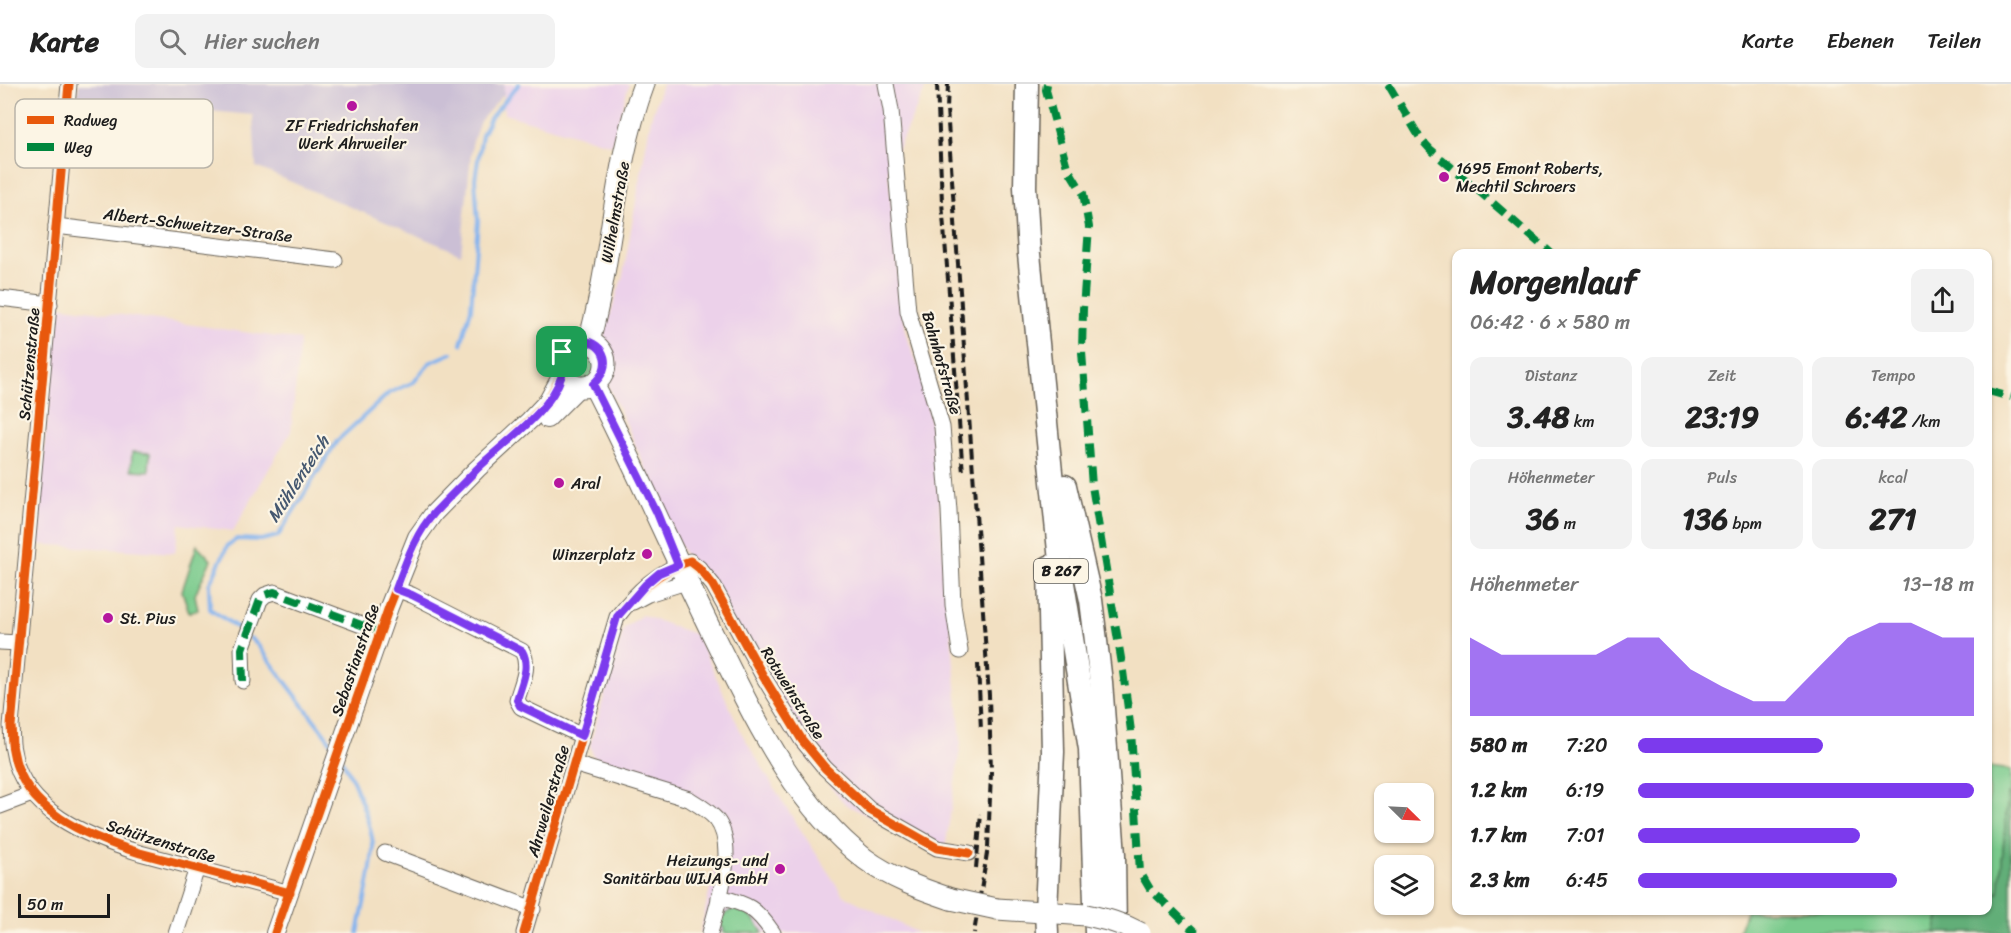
<!DOCTYPE html>
<html lang="de">
<head>
<meta charset="utf-8">
<style>
  :root { --surface:#fff; --page:#f2f2f2; --text:#222; --muted:#767676; --line:#e0e0e0; --accent:#7c3aed }
  body { margin:0; font-family:Sriracha,sans-serif; background:var(--page); color:var(--text); height:100vh; display:flex; flex-direction:column; font-size:22px; white-space:nowrap }
  * { box-sizing:border-box; margin:0 }
  p { font-size:20px; color:var(--muted) }
  .icon { flex:none; width:33px; height:33px; fill:none; stroke:currentColor; stroke-width:2; stroke-linecap:round; stroke-linejoin:round }
  .map { position:relative; flex:1; overflow:hidden }
  .details { position:absolute; left:1452px; top:165px; width:540px; height:666px; display:flex; flex-direction:column; background:var(--surface); border-radius:12px; box-shadow:0 2px 4px #0004 }
  .details>* { flex:none }
  .needle { width:39px; rotate:114deg }
  .fabs { position:absolute; left:1374px; top:699px; display:grid; gap:12px }
  .fabs a { display:grid; place-items:center; width:60px; height:60px; border-radius:12px; background:var(--surface); box-shadow:0 2px 4px #0004; font-size:30px }
  .scale { position:absolute; left:18px; bottom:15px; width:92px; box-sizing:border-box; padding-left:6px; border:3px solid #1c1c1c; border-top:0; font-size:16px; line-height:21px; white-space:nowrap; color:#1c1c1c; -webkit-text-stroke:4px #fcf5e5; paint-order:stroke }
  .pin { position:absolute; display:grid; place-items:center; width:51px; height:51px; color:#fff; margin:-26px; border-radius:12px; box-shadow:0 3px 9px #0006 }
  .round { display:grid; place-items:center; flex:none; width:63px; height:63px; border-radius:12px; background:var(--page) }
  .summary { display:flex; align-items:center; justify-content:space-between; height:102px; padding:0 18px }
  h1 { font-size:33px; font-weight:800; line-height:45px }
  .figures { display:grid; grid-template-columns:repeat(3,1fr); gap:9px; height:102px; padding:6px 18px }
  .figures div { display:grid; align-content:center; border-radius:12px; background:var(--page); text-align:center }
  .figures b { font-size:30px; font-weight:800 }
  .figures small { font-size:16px; font-weight:400 }
  .figures p { font-size:16px }
  .chart { height:168px; padding:12px 18px }
  .chart p { display:flex; justify-content:space-between }
  .chart svg { width:100%; height:108px; margin-top:6px; fill:var(--accent); opacity:.7 }
  ul { padding:0 18px; list-style:none; font-size:20px }
  li { display:grid; grid-template-columns:96px 72px 1fr; align-items:center; height:45px }
  li i { height:15px; border-radius:8px; background:var(--accent) }
  header { display:flex; align-items:center; gap:36px; box-sizing:border-box; height:84px; padding:0 30px; background:var(--surface); border-bottom:2px solid var(--line) }
  header strong { font-size:28px }
  nav { display:flex; gap:33px; margin-inline-start:auto; font-size:21px }
  .search { width:420px; height:54px; background:var(--page); display:flex; align-items:center; gap:15px; box-sizing:border-box; padding:0 21px; border-radius:12px; color:var(--muted); font-size:22px }
  .map>svg:first-child { display:block }
  .built { fill:#ecd1ea }
  .industrial { fill:#cbbfd5 }
  .green { fill:#79ca8c; stroke:#4a7354; stroke-width:1.5 }
  .forest { fill:#62ae78; stroke:#3f654a; stroke-width:1.5 }
  .lines { fill:none; stroke-linecap:round; stroke-linejoin:round }
  .stream { stroke:#83b3ee; stroke-width:4 }
  .minor-casing { stroke:#676156; stroke-width:17 }
  .tertiary-casing { stroke:#676156; stroke-width:20 }
  .secondary-casing { stroke:#676156; stroke-width:23 }
  .primary-casing { stroke:#676156; stroke-width:25 }
  .minor { stroke:#fff; stroke-width:15 }
  .tertiary { stroke:#fff; stroke-width:18 }
  .secondary { stroke:#fff; stroke-width:21 }
  .primary { stroke:#fff; stroke-width:22 }
  .rail { stroke:#1c1c1c; stroke-width:4; stroke-dasharray:9 4.5; stroke-linecap:butt }
  .secondary-bridge-casing { stroke:#676156; stroke-width:23; stroke-linecap:butt }
  .secondary-bridge { stroke:#fff; stroke-width:21 }
  .quiet { stroke:#00873e; stroke-width:8; stroke-dasharray:15 8; stroke-linecap:butt }
  .cycleway-casing { stroke:#fcf5e5; stroke-width:13 }
  .cycleway { stroke:#e8590c; stroke-width:9 }
  .route-casing { stroke:#fff; stroke-width:12 }
  .route { stroke:#7c3aed; stroke-width:8 }
  .poi-dot { fill:#b5179e; stroke:#fcf5e5; stroke-width:2 }
  .labels { text-anchor:middle; dominant-baseline:central; stroke-width:4.5; stroke-linejoin:round; paint-order:stroke }
  .shield { fill:#fcf5e5; stroke:#5f5d58; stroke-width:1.5 }
  .shield-label { font-size:15px; font-weight:bold; fill:#1c1c1c }
  .poi-label { font-size:16px; fill:#1c1c1c; stroke:#fcf5e5; text-anchor:start }
  .street-label { font-size:16px; fill:#1c1c1c; stroke:#fcf5e5 }
  .water-label { font-size:18px; font-style:italic; fill:#455870; stroke:#fcf5e5 }
  .key { fill:#fcf5e5; stroke:#b9b4a9; stroke-width:1.5 }
  .key-label { font-size:16px; fill:#1c1c1c }
</style>
</head>
<body>
<header>
<strong>Karte</strong>
<div class="search"><svg class="icon" aria-label="search" viewBox="0 0 24 24"><circle cx="10" cy="10" r="6"/><path d="M15 15l6 6"/></svg>Hier suchen</div>
<nav><a>Karte</a><a>Ebenen</a><a>Teilen</a></nav>
</header>
<div class="map">
<svg width="2011" height="849" viewBox="0 0 2011 849">
  <rect width="100%" height="100%" fill="#fcf5e5"/>
  <filter id="ink" filterUnits="userSpaceOnUse"><feTurbulence type="fractalNoise" baseFrequency=".0167" numOctaves="2"/><feDisplacementMap in="SourceGraphic" scale="12" xChannelSelector="R" yChannelSelector="G"/><feConvolveMatrix kernelMatrix="1 2 1 2 8 2 1 2 1" color-interpolation-filters="sRGB"/></filter>
  <filter id="wash" filterUnits="userSpaceOnUse"><feTurbulence type="fractalNoise" baseFrequency=".008" numOctaves="4" result="noise"/><feDisplacementMap in="SourceGraphic" scale="24" xChannelSelector="R" yChannelSelector="G"/><feGaussianBlur stdDeviation="1.35" result="paint"/><feColorMatrix in="noise" values="0 0 0 0 0 0 0 0 0 0 0 0 0 0 0 0 0 1.4 0 .05"/><feComposite in="paint" operator="in"/></filter>
  <g filter="url(#wash)">
    <rect width="100%" height="100%" fill="#f2e0c2"/>
    <!-- built -->
    <g class="built">
      <path d="M 504,0 L 629,0 L 612,61 L 504,30 Z"/>
      <path d="M 662,0 L 925,0 L 925,5 L 888,86 L 906,250 L 924,298 L 934,360 L 961,657 L 944,772 L 845,720 L 786,648 L 673,449 L 626,339 L 609,304 L 604,251 L 623,191 L 651,34 Z"/>
      <path d="M 58,222 L 300,256 L 291,347 L 233,447 L 179,440 L 175,469 L 35,460 Z"/>
      <path d="M 642,531 L 697,551 L 742,650 L 784,720 L 843,811 L 918,849 L 700,849 L 727,729 L 603,679 L 593,672 L 590,661 L 624,544 Z"/>
    </g>
    <!-- industrial -->
    <path class="industrial" d="M 79,0 L 504,0 L 504,10 L 480,37 L 472,60 L 461,170 L 256,83 L 253,31 L 77,15 Z"/>
    <!-- green -->
    <g class="green">
      <circle cx="583" cy="279" r="18"/>
      <path d="M 132,368 L 150,369 L 149,387 L 131,386 Z"/>
      <path d="M 197,461 L 211,476 L 195,511 L 198,526 L 189,528 L 182,507 Z"/>
      <path d="M 1988,683 L 2011,686 L 2011,711 L 2008,711 L 1999,809 L 1988,807 Z"/>
      <path d="M 732,826 C 747,825 756,837 763,849 L 723,849 L 724,844 L 718,842 C 720,834 724,829 732,826 Z"/>
      <path d="M 1746,827 L 1941,827 L 1935,849 L 1738,849 Z"/>
    </g>
    <!-- forest -->
    <path class="forest" d="M 2008,710 L 2011,711 L 2011,849 L 1935,849 L 1941,827 L 1967,828 L 1968,827 L 1988,826 L 1988,807 L 1999,809 Z"/>
    <g class="lines">
      <!-- stream -->
      <g class="stream">
        <path d="M 461,260 L 471,225 L 478,137 L 475,95 L 482,51 L 491,33 L 519,0"/>
        <path d="M 245,549 L 210,525 L 209,501 L 228,461 L 237,455 L 261,456 L 278,452 L 337,357 L 389,309 L 414,298 L 429,279 L 452,269"/>
        <path d="M 250,554 L 257,560 L 334,662"/>
        <path d="M 342,676 C 353,693 374,746 373,765 C 371,793 363,822 358,849"/>
      </g>
    </g>
  </g>
  <g filter="url(#ink)">
    <g class="lines">
      <!-- minor casing -->
      <g class="minor-casing">
        <g id="minor">
          <path d="M 69,0 L 11,642 C 12,650 11,658 13,666 C 22,727 88,753 140,769 L 290,809"/>
          <path d="M 886,0 L 891,26 L 908,227 L 942,343 L 949,426 L 953,521 L 960,567"/>
          <path d="M 56,142 L 335,176"/>
          <path d="M 0,214 L 50,220"/>
          <path d="M 396,505 L 412,511 L 522,567 C 531,583 521,600 517,616 L 521,623 L 582,652"/>
          <path d="M 633,518 L 648,510 L 686,498"/>
          <path d="M 0,558 L 19,559"/>
          <path d="M 243,597 L 242,565 L 260,516 L 265,511 L 274,508 L 380,548"/>
          <path d="M 574,680 L 689,715 C 699,721 708,726 716,735 C 738,762 718,818 710,849"/>
          <path d="M 0,722 L 32,710"/>
          <path d="M 385,769 L 533,825"/>
          <path d="M 719,813 C 748,820 756,824 773,849"/>
          <path d="M 176,849 L 197,784"/>
          <path d="M 524,849 L 617,533 C 637,507 658,487 690,477 L 699,484 L 713,501 L 763,592 L 802,656 L 825,684 L 870,726 L 937,764 L 969,769"/>
        </g>
      </g>
      <!-- tertiary casing -->
      <g class="tertiary-casing">
        <g id="tertiary">
          <path d="M 547,335 L 579,303"/>
          <path d="M 275,849 L 389,523 L 417,453 L 434,429 L 477,385 L 530,336 L 548,317 L 562,291"/>
        </g>
      </g>
      <!-- secondary casing -->
      <g class="secondary-casing">
        <g id="secondary">
          <circle cx="582" cy="280" r="23"/>
          <path d="M 589,257 C 613,173 613,82 644,0"/>
          <path d="M 593,300 C 639,389 678,482 723,571 C 760,645 798,723 865,775 C 891,794 921,805 951,815"/>
          <path d="M 997,825 L 1086,831"/>
        </g>
      </g>
      <!-- primary casing -->
      <g class="primary-casing">
        <g id="primary">
          <path d="M 1027,0 L 1025,103 L 1029,170 L 1061,487 L 1090,665 L 1096,849"/>
          <path d="M 1065,402 L 1091,516 L 1101,598 L 1114,771 L 1115,849"/>
          <path d="M 1047,849 L 1046,828 L 1053,668 L 1049,483"/>
        </g>
      </g>
      <!-- minor -->
      <use href="#minor" class="minor"/>
      <!-- tertiary -->
      <use href="#tertiary" class="tertiary"/>
      <!-- secondary -->
      <use href="#secondary" class="secondary"/>
      <!-- primary -->
      <use href="#primary" class="primary"/>
      <!-- rail -->
      <g class="rail">
        <path d="M 937,0 L 942,118 L 963,389"/>
        <path d="M 948,0 L 947,25 L 954,124 L 989,611 L 991,688 L 988,763 L 974,849"/>
        <path d="M 978,580 L 981,646"/>
        <path d="M 976,784 L 981,730"/>
      </g>
      <!-- secondary-bridge casing -->
      <g class="secondary-bridge-casing">
        <g id="secondary-bridge">
          <path d="M 951,815 L 997,825"/>
          <path d="M 1086,831 C 1105,835 1122,839 1140,849"/>
        </g>
      </g>
      <!-- secondary-bridge -->
      <use href="#secondary-bridge" class="secondary-bridge"/>
      <!-- quiet -->
      <g class="quiet">
        <path d="M 1047,0 L 1046,6 L 1067,83 L 1083,109 L 1089,143 L 1083,225 L 1082,268 L 1092,402 L 1122,580 L 1131,647 L 1140,788 L 1150,805 L 1196,849"/>
        <path d="M 1388,0 L 1420,54 L 1430,65 L 1552,170"/>
        <path d="M 1988,307 L 2011,313"/>
        <path d="M 243,597 L 242,565 L 260,516 L 265,511 L 274,508 L 380,548"/>
      </g>
      <!-- cycleway casing -->
      <g class="cycleway-casing">
        <g id="cycleway">
          <path d="M 69,0 L 11,642 C 12,650 11,658 13,666 C 22,727 88,753 140,769 L 290,809"/>
          <path d="M 275,849 L 389,523 L 417,453 L 434,429 L 477,385 L 530,336 L 548,317 L 562,291"/>
          <path d="M 524,849 L 617,533 C 637,507 658,487 690,477 L 699,484 L 713,501 L 763,592 L 802,656 L 825,684 L 870,726 L 937,764 L 969,769"/>
        </g>
      </g>
      <!-- cycleway -->
      <use href="#cycleway" class="cycleway"/>
    </g>
  </g>
  <g class="lines" filter="url(#ink)">
    <!-- route casing -->
    <g class="route-casing">
      <path id="route" d="M 581,256 C 607,259 613,284 593,300 L 657,429 L 678,481 L 659,489 L 646,500 L 617,533 L 582,652 L 520,622 L 517,616 C 521,600 531,583 522,567 L 412,511 L 396,505 C 406,478 415,450 435,428 C 449,413 463,400 477,385 C 504,358 550,329 562,291 C 556,274 563,260 581,256 Z"/>
    </g>
    <!-- route -->
    <use href="#route" class="route"/>
  </g>
  <!-- markers -->
  <g class="poi-dot">
    <circle cx="352" cy="22" r="6"/>
    <circle cx="1444" cy="93" r="6"/>
    <circle cx="559" cy="399" r="6"/>
    <circle cx="647" cy="470" r="6"/>
    <circle cx="108" cy="534" r="6"/>
    <circle cx="780" cy="785" r="6"/>
  </g>
  <g class="labels">
    <!-- shield labels -->
    <rect class="shield" x="1034" y="475" width="54" height="24" rx="4.5"/>
    <g class="shield-label">
      <text x="1061" y="487">B 267</text>
    </g>
    <!-- poi labels -->
    <g class="poi-label">
      <text x="352" y="41" text-anchor="middle">ZF Friedrichshafen<tspan x="352" dy="18">Werk Ahrweiler</tspan></text>
      <text x="1456" y="84">1695 Emont Roberts,<tspan x="1456" dy="18">Mechtil Schroers</tspan></text>
      <text x="571" y="399">Aral</text>
      <text x="635" y="470" text-anchor="end">Winzerplatz</text>
      <text x="120" y="534">St. Pius</text>
      <text x="768" y="776" text-anchor="end">Heizungs- und<tspan x="768" dy="18">Sanitärbau WIJA GmbH</tspan></text>
    </g>
    <!-- street labels -->
    <g class="street-label">
      <text transform="translate(615 128) rotate(-80)">Wilhelmstraße</text>
      <text transform="translate(198 141) rotate(7)">Albert-Schweitzer-Straße</text>
      <text transform="translate(942 279) rotate(74)">Bahnhofstraße</text>
      <text transform="translate(29 280) rotate(-85)">Schützenstraße</text>
      <text transform="translate(355 576) rotate(-71)">Sebastianstraße</text>
      <text transform="translate(793 609) rotate(58)">Rotweinstraße</text>
      <text transform="translate(548 717) rotate(-74)">Ahrweilerstraße</text>
      <text transform="translate(161 757) rotate(17)">Schützenstraße</text>
    </g>
    <!-- water labels -->
    <g class="water-label">
      <text transform="translate(298 395) rotate(-57)">Mühlenteich</text>
    </g>
  </g>
  <!-- legend -->
  <rect x="15" y="15" width="198" height="69" rx="9" class="key"/>
  <rect x="27" y="32" width="27" height="8" fill="#e8590c"/>
  <rect x="27" y="59" width="27" height="8" fill="#00873e"/>
  <g class="key-label">
    <text x="64" y="42">Radweg</text>
    <text x="64" y="69">Weg</text>
  </g>
</svg>
<div class="fabs">
<a><svg class="needle" viewBox="-14 -14 28 28"><path d="M0-13l5 13h-10z" fill="#e53935"/><path d="M0 13l5-13h-10z" fill="#767676"/></svg></a>
<a><svg class="icon" aria-label="layers" viewBox="0 0 24 24"><path d="M12 4l9 5-9 5-9-5zM3 14l9 5 9-5"/></svg></a>
</div>
<div class="scale">50 m</div>
<div class="pin" style="left:562px;top:268px;background:#1e9e55"><svg class="icon" aria-label="arrive" viewBox="0 0 24 24"><path d="M6 21V4h12l-3 4 3 4H6"/></svg></div>
<section class="details">
<div class="summary"><div><h1>Morgenlauf</h1><p>06:42 · 6 × 580 m</p></div><a class="round"><svg class="icon" aria-label="share" viewBox="0 0 24 24"><path d="M12 15V3M7 8l5-5 5 5M5 13v7h14v-7"/></svg></a></div>
<div class="figures">
<div><p>Distanz</p><b>3.48<small> km</small></b></div>
<div><p>Zeit</p><b>23:19</b></div>
<div><p>Tempo</p><b>6:42<small> /km</small></b></div>
</div>
<div class="figures">
<div><p>Höhenmeter</p><b>36<small> m</small></b></div>
<div><p>Puls</p><b>136<small> bpm</small></b></div>
<div><p>kcal</p><b>271</b></div>
</div>
<div class="chart"><p><span>Höhenmeter</span>13–18 m</p>
<svg viewBox="0 0 160 44" preserveAspectRatio="none"><path d="M0 44V12L10 19L20 19L30 19L40 19L50 12L60 12L70 25L80 32L90 38L100 38L110 25L120 12L130 6L140 6L150 12L160 12V44z"/></svg>
</div>
<ul>
<li><b>580 m</b>7:20<i style="width:55%"></i></li>
<li><b>1.2 km</b>6:19<i style="width:100%"></i></li>
<li><b>1.7 km</b>7:01<i style="width:66%"></i></li>
<li><b>2.3 km</b>6:45<i style="width:77%"></i></li>
</ul>
</section>
</div>
</body>
</html>
